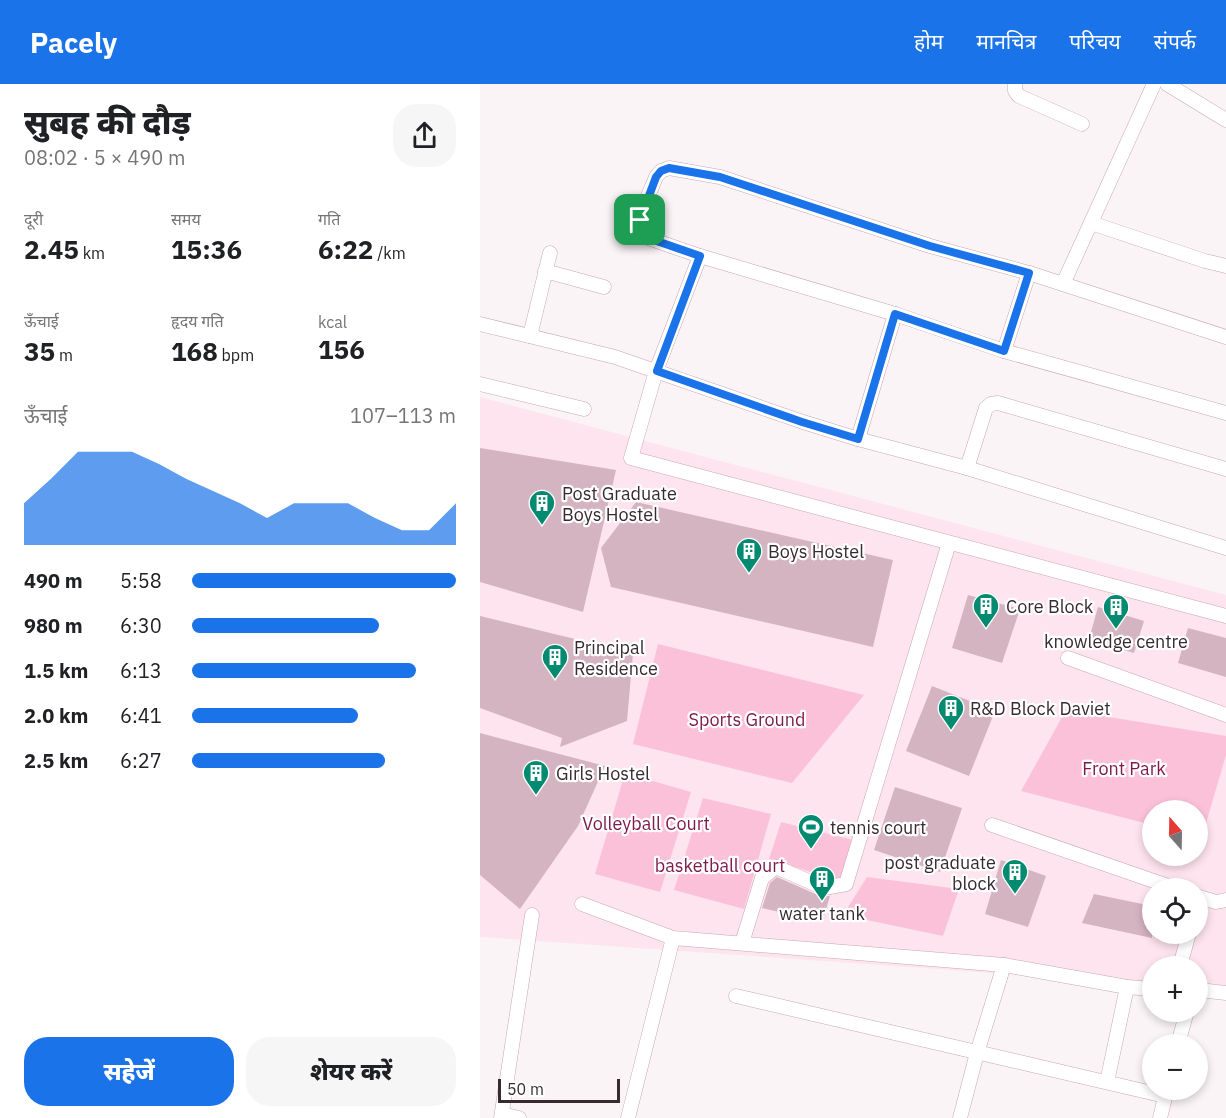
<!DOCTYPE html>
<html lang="hi">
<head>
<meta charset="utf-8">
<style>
  :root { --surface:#fff; --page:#f6f6f6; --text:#202124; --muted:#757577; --accent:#1a73e8 }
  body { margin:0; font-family:"IBM Plex Sans","Noto Sans Devanagari",sans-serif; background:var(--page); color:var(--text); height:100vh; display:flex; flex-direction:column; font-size:22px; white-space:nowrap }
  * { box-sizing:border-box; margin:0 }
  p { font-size:20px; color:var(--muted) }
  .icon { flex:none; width:33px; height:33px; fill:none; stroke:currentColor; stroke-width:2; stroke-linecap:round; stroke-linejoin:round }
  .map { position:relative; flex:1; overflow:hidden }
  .panel { display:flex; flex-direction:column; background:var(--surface); width:480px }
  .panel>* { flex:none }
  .needle { width:39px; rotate:340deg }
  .fabs { position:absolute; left:662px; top:716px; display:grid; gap:12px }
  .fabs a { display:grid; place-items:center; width:66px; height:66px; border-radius:50%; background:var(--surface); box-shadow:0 3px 9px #0003; font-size:30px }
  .scale { position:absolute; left:18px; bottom:15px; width:122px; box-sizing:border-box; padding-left:6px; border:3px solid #382b30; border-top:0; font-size:16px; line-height:21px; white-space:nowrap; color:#382b30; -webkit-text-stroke:4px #fff; paint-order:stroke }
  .pin { position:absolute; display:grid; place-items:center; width:51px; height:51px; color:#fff; margin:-26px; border-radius:12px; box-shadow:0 3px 9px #0006 }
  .round { display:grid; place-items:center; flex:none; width:63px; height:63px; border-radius:24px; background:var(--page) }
  .headline { display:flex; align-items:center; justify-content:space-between; height:102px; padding:0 24px }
  h1 { font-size:33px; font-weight:800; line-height:45px }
  .stats { display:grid; grid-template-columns:repeat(3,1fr); gap:9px; height:102px; padding:6px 24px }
  .stats div { display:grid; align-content:center }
  .stats b { font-size:26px; font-weight:800 }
  .stats small { font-size:16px; font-weight:400 }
  .stats p { font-size:16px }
  .chart { height:168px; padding:12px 24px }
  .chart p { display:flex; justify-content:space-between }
  .chart svg { width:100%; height:108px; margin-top:6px; fill:var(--accent); opacity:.7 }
  .primary-button { display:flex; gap:12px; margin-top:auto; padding:12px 24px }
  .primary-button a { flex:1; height:69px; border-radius:24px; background:var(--accent); color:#fff; font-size:24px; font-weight:800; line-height:69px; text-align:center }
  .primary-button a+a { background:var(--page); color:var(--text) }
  ul { padding:0 24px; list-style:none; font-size:20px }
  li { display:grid; grid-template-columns:96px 72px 1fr; align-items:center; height:45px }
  li i { height:15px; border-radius:8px; background:var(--accent) }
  header { display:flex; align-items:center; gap:36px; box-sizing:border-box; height:84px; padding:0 30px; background:var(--accent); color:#fff }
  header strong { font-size:28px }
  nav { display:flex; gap:33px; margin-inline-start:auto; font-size:21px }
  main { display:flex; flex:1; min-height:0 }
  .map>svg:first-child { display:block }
  .built { fill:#fee4ee; fill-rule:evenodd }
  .green { fill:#fbc1d8 }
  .building { fill:#d5b4c1 }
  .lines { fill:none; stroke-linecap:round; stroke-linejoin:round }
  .street-casing { stroke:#c7a7b3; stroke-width:15 }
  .street { stroke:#fff; stroke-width:14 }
  .route-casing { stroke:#fff; stroke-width:12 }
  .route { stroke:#1a73e8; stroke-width:8 }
  .labels { text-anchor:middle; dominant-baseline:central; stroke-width:4.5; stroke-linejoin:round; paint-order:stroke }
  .poi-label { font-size:18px; fill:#382b30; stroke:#fff; text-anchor:start }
  .park-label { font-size:18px; fill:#7d194e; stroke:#fff }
</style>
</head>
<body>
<header>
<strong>Pacely</strong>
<nav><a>होम</a><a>मानचित्र</a><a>परिचय</a><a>संपर्क</a></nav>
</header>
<main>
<section class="panel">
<div class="headline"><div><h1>सुबह की दौड़</h1><p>08:02 · 5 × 490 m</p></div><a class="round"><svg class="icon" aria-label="share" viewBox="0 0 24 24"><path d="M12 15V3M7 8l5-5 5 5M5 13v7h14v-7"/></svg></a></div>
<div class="stats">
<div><p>दूरी</p><b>2.45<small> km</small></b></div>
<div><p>समय</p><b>15:36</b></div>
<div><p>गति</p><b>6:22<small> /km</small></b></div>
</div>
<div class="stats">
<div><p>ऊँचाई</p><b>35<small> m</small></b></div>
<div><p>हृदय गति</p><b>168<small> bpm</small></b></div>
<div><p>kcal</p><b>156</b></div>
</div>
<div class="chart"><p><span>ऊँचाई</span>107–113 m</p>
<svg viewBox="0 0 160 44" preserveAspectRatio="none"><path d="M0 44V27L10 17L20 6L30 6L40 6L50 11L60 17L70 22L80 27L90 33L100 27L110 27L120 27L130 33L140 38L150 38L160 27V44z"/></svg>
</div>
<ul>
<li><b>490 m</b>5:58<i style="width:100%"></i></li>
<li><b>980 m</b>6:30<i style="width:71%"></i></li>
<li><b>1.5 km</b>6:13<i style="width:85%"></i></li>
<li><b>2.0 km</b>6:41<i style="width:63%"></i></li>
<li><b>2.5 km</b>6:27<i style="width:73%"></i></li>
</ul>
<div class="primary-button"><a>सहेजें</a><a>शेयर करें</a></div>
</section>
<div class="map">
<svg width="746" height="1034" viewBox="0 0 746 1034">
  <rect width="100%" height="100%" fill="#fbf4f6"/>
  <!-- built -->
  <path class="built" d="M 0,313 L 746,511 L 746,905 L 717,903 L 717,882 L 672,882 L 672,900 L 0,853 ZM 672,726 L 717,726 L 717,771 L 672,771 ZM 672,804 L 717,804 L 717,849 L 672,849 Z"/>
  <!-- green -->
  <g class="green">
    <path d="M 178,560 L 384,611 L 312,699 L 153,660 Z"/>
    <path d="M 586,626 L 746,652 L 746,671 L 722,753 L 717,752 L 717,726 L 672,726 L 672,741 L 541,707 Z"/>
    <path d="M 145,689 L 211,708 L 180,808 L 115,790 Z"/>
    <path d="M 223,714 L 291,730 L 264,825 L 194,806 Z"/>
    <path d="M 301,738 L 373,756 L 360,797 L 289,775 Z"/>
    <path d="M 387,793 L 479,805 L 463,852 L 363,831 Z"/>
  </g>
  <!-- building -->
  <g class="building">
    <path d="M 0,364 L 136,386 L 103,528 L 0,498 Z"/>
    <path d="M 156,418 L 413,476 L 393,563 L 131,503 L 121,464 Z"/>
    <path d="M 488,511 L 540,525 L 522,579 L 472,564 Z"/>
    <path d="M 618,523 L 664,537 L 654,569 L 609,555 Z"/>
    <path d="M 0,532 L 153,569 L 147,637 L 80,663 L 82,654 L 0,624 Z"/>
    <path d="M 708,544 L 746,554 L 746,593 L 698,579 Z"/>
    <path d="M 452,602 L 515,627 L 489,692 L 426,667 Z"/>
    <path d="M 0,649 L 125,682 L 98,742 L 40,825 L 0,791 Z"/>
    <path d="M 415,703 L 482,724 L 460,788 L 394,766 Z"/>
    <path d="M 521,776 L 566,792 L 548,843 L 505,830 Z"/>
    <path d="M 297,793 L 340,812 L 350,812 L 343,835 L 329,835 L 282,824 L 290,799 Z"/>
    <path d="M 614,810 L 672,822 L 672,854 L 602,839 Z"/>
  </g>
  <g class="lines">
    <!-- street casing -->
    <g class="street-casing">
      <g id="street">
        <path d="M 535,0 L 535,7 L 539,12 L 602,40"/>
        <path d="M 687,0 L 746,36"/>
        <path d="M 611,139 L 725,177 L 746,182"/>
        <path d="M 220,172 L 176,287 L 151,374 L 746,532"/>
        <path d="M 65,187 L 124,203"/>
        <path d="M 583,200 L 674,0"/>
        <path d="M 0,240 L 135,273 L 323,338 L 378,355 L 487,384 L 746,464"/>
        <path d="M 50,252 L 70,169"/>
        <path d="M 746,253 L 549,189 L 450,162 L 240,93 L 189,84 L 181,87 L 176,93 C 170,110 151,139 168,154 L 220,172 L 415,230 L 524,267 L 746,329"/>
        <path d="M 524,267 L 549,189"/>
        <path d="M 0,300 L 104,325"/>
        <path d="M 378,355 L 415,230"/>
        <path d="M 487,384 L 506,324 L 511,320 L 518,319 L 746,385"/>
        <path d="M 588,574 L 746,631"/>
        <path d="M 512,741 L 694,804"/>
        <path d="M 719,813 L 736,818 L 746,816"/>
        <path d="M 102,820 L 193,854 L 524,881 L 647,903 L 672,905"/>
        <path d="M 262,859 L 282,794 L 296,783 L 344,804 L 366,800 L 469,459"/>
        <path d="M 700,882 L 709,849"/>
        <path d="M 717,910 L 728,907 L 746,909"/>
        <path d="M 256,912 L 685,1012"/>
        <path d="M 698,960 L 707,927"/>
        <path d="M 627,998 L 647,903"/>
        <path d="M 22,1030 L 39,1034"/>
        <path d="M 21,1034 L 52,831"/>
        <path d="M 148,1034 L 193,854"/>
        <path d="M 480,1034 L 497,969 L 524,881"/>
        <path d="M 680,1034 L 687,1005"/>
      </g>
    </g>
    <!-- street -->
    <use href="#street" class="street"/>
  </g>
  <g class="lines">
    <!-- route casing -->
    <g class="route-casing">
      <path id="route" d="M 189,84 L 240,93 L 450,162 L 549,189 L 524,267 L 415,230 L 378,355 L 322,338 L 177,287 L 220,172 L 168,154 L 160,143 L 160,136 L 176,93 L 181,87 Z"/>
    </g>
    <!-- route -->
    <use href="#route" class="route"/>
  </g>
  <!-- icons -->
  <defs>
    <g id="building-pin" transform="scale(1.35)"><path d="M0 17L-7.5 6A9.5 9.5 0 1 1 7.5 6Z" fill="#048a70" stroke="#fff"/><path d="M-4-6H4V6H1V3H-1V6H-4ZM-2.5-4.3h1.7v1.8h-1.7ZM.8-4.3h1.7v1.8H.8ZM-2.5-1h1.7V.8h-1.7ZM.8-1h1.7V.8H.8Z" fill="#fff"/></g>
    <g id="stadium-pin" transform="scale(1.35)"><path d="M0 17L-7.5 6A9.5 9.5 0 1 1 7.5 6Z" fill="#048a70" stroke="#fff"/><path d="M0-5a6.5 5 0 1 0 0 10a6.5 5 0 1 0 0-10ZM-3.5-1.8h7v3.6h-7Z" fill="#fff"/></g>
  </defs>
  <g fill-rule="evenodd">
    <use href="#building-pin" x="62" y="419"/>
    <use href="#building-pin" x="269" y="467"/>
    <use href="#building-pin" x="506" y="522"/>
    <use href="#building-pin" x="636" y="523"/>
    <use href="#building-pin" x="75" y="573"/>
    <use href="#building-pin" x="471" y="624"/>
    <use href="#building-pin" x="56" y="689"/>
    <use href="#stadium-pin" x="331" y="743"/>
    <use href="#building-pin" x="535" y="788"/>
    <use href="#building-pin" x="342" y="795"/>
  </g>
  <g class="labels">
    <!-- poi labels -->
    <g class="poi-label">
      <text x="82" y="409">Post Graduate<tspan x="82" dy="21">Boys Hostel</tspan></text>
      <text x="288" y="467">Boys Hostel</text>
      <text x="526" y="522">Core Block</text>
      <text x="636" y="557" text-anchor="middle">knowledge centre</text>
      <text x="94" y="563">Principal<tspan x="94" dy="21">Residence</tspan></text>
      <text x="490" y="624">R&amp;D Block Daviet</text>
      <text x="76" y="689">Girls Hostel</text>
      <text x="350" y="743">tennis court</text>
      <text x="516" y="778" text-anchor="end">post graduate<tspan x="516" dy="21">block</tspan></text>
      <text x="342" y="829" text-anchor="middle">water tank</text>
    </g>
    <!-- park labels -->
    <g class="park-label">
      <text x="267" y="635">Sports Ground</text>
      <text x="644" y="684">Front Park</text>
      <text x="166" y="739">Volleyball Court</text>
      <text x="240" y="781">basketball court</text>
    </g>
  </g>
</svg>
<div class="fabs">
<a><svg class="needle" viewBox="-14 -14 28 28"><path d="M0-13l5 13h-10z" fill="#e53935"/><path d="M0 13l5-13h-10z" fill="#757577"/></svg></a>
<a><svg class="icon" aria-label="locate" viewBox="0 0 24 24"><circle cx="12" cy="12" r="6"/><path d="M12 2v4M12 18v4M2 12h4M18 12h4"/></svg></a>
<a>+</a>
<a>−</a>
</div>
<div class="scale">50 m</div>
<div class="pin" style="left:160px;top:136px;background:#1e9e55"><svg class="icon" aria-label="arrive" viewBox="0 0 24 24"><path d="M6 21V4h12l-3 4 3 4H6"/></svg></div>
</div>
</main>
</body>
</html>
